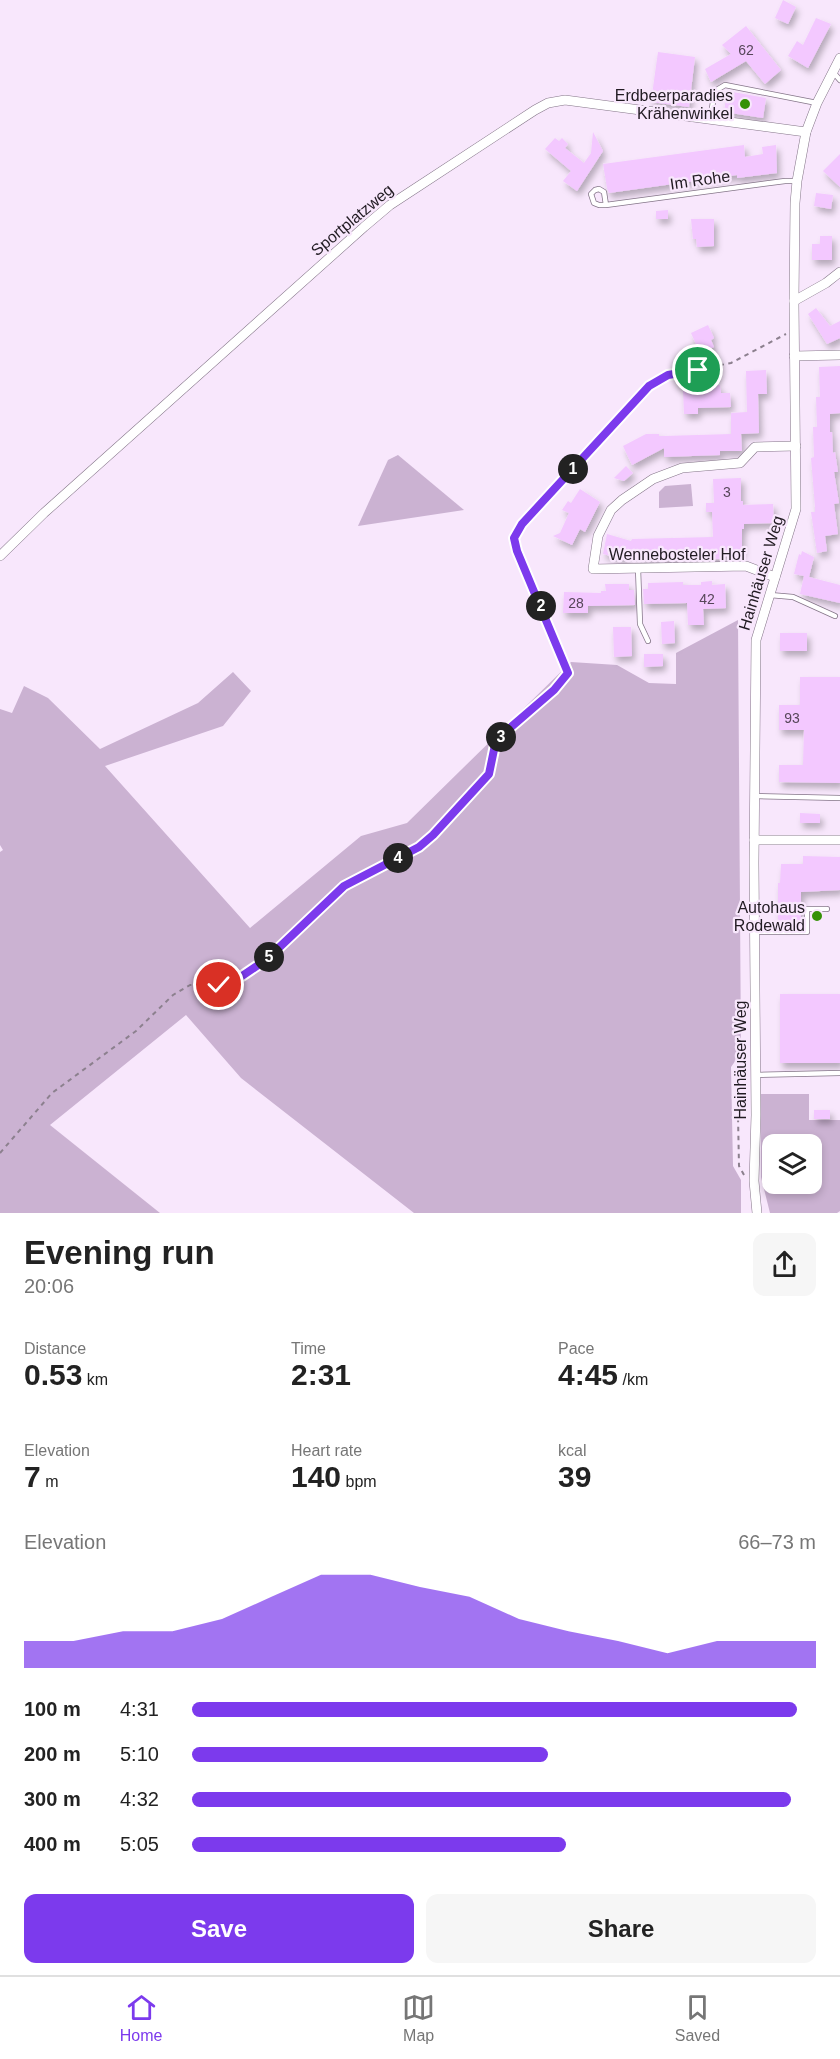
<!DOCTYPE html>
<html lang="en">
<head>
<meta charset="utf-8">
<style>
  :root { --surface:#fff; --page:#f6f6f6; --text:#222; --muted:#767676; --line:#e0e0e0; --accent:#7c3aed }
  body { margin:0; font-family:Arial,sans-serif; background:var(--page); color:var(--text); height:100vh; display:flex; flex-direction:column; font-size:22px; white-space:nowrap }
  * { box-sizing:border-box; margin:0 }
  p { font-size:20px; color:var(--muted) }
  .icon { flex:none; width:33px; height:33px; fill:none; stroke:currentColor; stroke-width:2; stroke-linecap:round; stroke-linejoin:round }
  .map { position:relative; height:1213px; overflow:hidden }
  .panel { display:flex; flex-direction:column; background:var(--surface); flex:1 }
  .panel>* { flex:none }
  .fabs { position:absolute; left:762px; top:1134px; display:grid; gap:12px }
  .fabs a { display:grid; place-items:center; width:60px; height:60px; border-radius:12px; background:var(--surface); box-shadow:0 3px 9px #0003; font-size:30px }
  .pin { position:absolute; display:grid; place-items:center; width:51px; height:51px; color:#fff; margin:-26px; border:3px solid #fff; border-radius:50%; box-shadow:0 2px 6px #0007 }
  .km { position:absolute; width:30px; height:30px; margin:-15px; border-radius:50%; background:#222; color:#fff; font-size:16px; line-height:30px; text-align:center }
  .round { display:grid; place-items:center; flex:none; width:63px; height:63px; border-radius:12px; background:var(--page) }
  .summary { display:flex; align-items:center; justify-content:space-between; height:102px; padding:0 24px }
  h1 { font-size:33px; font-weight:700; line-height:45px }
  .metrics { display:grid; grid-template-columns:repeat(3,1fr); gap:9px; height:102px; padding:6px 24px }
  .metrics div { display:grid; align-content:center }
  .metrics b { font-size:30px; font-weight:700 }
  .metrics small { font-size:16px; font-weight:400 }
  .metrics p { font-size:16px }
  .chart { height:168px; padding:12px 24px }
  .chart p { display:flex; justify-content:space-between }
  .chart svg { width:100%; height:108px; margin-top:6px; fill:var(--accent); opacity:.7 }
  .button { display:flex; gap:12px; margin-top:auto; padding:12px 24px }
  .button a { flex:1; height:69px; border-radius:12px; background:var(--accent); color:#fff; font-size:24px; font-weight:700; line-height:69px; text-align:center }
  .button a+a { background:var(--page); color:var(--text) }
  ul { padding:0 24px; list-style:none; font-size:20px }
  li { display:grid; grid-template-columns:96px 72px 1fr; align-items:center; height:45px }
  li i { height:15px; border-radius:8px; background:var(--accent) }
  .tabs { display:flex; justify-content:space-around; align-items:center; height:84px; border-top:2px solid var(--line); background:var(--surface); font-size:16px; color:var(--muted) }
  .tabs a { display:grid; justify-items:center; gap:3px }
  .tabs .current { color:var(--accent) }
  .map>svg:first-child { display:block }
  .green { fill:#cbb2d2; fill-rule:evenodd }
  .building { fill:#f3c8ff; filter:url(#shadow) }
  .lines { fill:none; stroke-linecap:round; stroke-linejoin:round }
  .service-casing { stroke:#847588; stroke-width:6 }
  .minor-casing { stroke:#847588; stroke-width:10 }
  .path { stroke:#8c808e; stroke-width:2; stroke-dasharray:4.5 4.5; stroke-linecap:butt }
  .service { stroke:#fff; stroke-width:4.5 }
  .minor { stroke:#fff; stroke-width:9 }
  .route-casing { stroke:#fff; stroke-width:12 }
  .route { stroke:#7c3aed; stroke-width:8 }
  .poi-dot { fill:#359106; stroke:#f8e7fc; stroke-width:2 }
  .labels { text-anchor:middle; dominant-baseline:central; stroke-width:4.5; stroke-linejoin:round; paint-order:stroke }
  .number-label { font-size:14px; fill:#564659 }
  .poi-label { font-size:16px; fill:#211b22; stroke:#f8e7fc; text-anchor:end }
  .street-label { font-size:16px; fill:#211b22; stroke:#f8e7fc }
</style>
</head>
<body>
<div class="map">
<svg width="840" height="1213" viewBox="0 0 840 1213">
  <defs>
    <filter id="shadow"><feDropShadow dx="3" dy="5" stdDeviation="3" flood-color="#0004"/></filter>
  </defs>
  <rect width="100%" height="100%" fill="#f8e7fc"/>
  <!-- green -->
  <g class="green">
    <path d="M 398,455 L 464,510 L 358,526 L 388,460 Z"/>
    <path d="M 691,484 L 693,506 L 659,508 L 659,492 L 665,486 Z"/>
    <path d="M 738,620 L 741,1053 L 731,1067 L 733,1166 L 741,1180 L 741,1213 L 414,1213 L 241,1078 L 186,1015 L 50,1125 L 160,1213 L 0,1213 L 0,852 L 3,850 L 0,845 L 0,709 L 12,713 L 24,686 L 48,698 L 100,749 L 198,703 L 233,672 L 251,691 L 223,726 L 105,766 L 250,928 L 361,836 L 407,823 L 571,662 L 617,665 L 649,683 L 676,684 L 676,653 Z"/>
    <path d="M 761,1094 L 809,1094 L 809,1120 L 840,1120 L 840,1211 L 837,1213 L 770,1213 L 761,1177 ZM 772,1144 L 812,1144 L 812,1184 L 772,1184 Z"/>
  </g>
  <!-- building -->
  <g class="building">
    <path d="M 783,0 L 796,7 L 788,24 L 775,18 Z"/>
    <path d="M 816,18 L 831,24 L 808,68 L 788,56 L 797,41 L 803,45 Z"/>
    <path d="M 746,26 L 781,70 L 765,84 L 746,61 L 711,82 L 705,69 L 731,54 L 722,45 Z"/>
    <path d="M 658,52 L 695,57 L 689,107 L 651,102 Z"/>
    <path d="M 727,91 L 766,98 L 763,118 L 724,112 Z"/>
    <path d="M 593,132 L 603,151 L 577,191 L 563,181 L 571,171 L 545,149 L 555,138 L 559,141 L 562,138 L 568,144 L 565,148 L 584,163 L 591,153 Z"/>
    <path d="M 744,145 L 745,157 L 763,154 L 762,147 L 776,145 L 777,173 L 737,178 L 737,175 L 609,193 L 607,188 L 603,164 Z"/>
    <path d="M 840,154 L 840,187 L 823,171 Z"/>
    <path d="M 816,193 L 833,195 L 831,209 L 814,206 Z"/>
    <path d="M 668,210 L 668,219 L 656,219 L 656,211 Z"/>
    <path d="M 691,219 L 714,219 L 714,246 L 697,247 L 696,239 L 693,239 Z"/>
    <path d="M 820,236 L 832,236 L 832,260 L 812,260 L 812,244 L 820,244 Z"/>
    <path d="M 816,308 L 830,326 L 840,321 L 840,338 L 827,344 L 808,314 Z"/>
    <path d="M 708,325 L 714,338 L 711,340 L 714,347 L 700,353 L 691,333 Z"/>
    <path d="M 840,366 L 840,413 L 830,414 L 830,432 L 832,432 L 833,453 L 835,452 L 838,472 L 834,472 L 839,503 L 834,504 L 838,534 L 825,536 L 827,551 L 817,553 L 811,512 L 815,512 L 815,507 L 811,458 L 814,457 L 813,427 L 817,427 L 816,397 L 820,397 L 819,367 Z"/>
    <path d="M 766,370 L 767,394 L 758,394 L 759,433 L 741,434 L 742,451 L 720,451 L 720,455 L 664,457 L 664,448 L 632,465 L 623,446 L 646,434 L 659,434 L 659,436 L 664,436 L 731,434 L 731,413 L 747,412 L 746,371 Z"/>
    <path d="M 720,385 L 721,393 L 730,393 L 731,407 L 698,408 L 698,414 L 684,414 L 683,390 L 709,390 L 709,386 Z"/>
    <path d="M 626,466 L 633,473 L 624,481 L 614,478 Z"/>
    <path d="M 741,478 L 741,501 L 743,501 L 743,505 L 773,504 L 774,523 L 744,524 L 744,529 L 742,529 L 742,554 L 723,554 L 724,559 L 642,560 L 641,558 L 627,554 L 625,560 L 603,554 L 607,534 L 631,541 L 632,539 L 713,537 L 712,512 L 706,512 L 706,503 L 714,503 L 713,479 Z"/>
    <path d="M 580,489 L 600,502 L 585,532 L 580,529 L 572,545 L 553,536 L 560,533 L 569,513 L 562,510 L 568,501 L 571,503 Z"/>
    <path d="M 802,551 L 814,557 L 809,577 L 840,585 L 840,603 L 800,594 L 804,576 L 794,574 L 799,554 L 801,555 Z"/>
    <path d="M 712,581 L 712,585 L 725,584 L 726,608 L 703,609 L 704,625 L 688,625 L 687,603 L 644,604 L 643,589 L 648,589 L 648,583 L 683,582 L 683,585 L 701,585 L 701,582 Z"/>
    <path d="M 605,584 L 629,584 L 629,590 L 634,590 L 635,605 L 588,606 L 588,613 L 563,613 L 564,592 L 601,593 L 601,591 L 606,591 Z"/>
    <path d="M 674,621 L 675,643 L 662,644 L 661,622 Z"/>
    <path d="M 613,627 L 631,627 L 632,656 L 614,657 Z"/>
    <rect x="780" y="633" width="27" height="18"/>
    <path d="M 644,654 L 663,654 L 663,666 L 644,667 Z"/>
    <path d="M 800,677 L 840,677 L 840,783 L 779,782 L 779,765 L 803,765 L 804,730 L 779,730 L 779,705 L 800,705 Z"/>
    <path d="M 800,813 L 820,814 L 820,823 L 800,823 Z"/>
    <path d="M 803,856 L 840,857 L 840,890 L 801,892 L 801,925 L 778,925 L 778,883 L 780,883 L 781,864 L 803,864 Z"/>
    <rect x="780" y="994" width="60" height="69"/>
    <rect x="814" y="1110" width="16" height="9"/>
  </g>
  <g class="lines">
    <!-- service casing -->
    <g class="service-casing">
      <g id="service">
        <path d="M 833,72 L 840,80"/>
        <path d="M 710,119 L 715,91 L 725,85 L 817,103"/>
        <path d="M 606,205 L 599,205 L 594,203 L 591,194 L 595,190 L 599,189 L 604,192 L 606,205 L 785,181 L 797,181"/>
        <path d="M 638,568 L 640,624 L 648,641"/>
        <path d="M 770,595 L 793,597 L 835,616"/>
        <path d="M 754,796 L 840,798"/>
        <path d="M 755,932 L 807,932 L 807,909 L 827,909"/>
        <path d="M 756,1075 L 840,1073"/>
      </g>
    </g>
    <!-- minor casing -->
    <g class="minor-casing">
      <g id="minor">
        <path d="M 794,301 L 826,283 L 840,272"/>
        <path d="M 794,356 L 840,355"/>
        <path d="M 0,556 L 44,513 L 364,227 L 390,205 L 535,110 L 548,103 L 565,100 L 806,132"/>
        <path d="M 775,577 L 746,566 L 593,569 L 598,536 L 611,510 L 622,500 L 653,479 L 682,468 L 740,463 L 755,447 L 796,446"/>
        <path d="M 754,840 L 840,840"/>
        <path d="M 757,1213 L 754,1181 L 756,1115 L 754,863 L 756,640 L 796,509 L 794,301 L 795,203 L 797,181 L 806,132 L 817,103 L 840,58"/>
      </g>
    </g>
    <!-- path -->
    <g class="path">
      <path d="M 0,1153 L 52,1093 L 136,1031 L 173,995 L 190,985 L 219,985 L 242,976 L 267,959 L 343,886 L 419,847 L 433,835 L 489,774 L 496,740 L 554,690 L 568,673 L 517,551 L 514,538 L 522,524 L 649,386 L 668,375 L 731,363 L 786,334"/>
      <path d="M 744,1175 L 739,1166 L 737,1066 L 746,1053"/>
    </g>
    <!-- service -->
    <use href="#service" class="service"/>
    <!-- minor -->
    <use href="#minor" class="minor"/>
  </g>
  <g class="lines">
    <!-- route casing -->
    <g class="route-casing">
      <path id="route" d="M 219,985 L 242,976 L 267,959 L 344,886 L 419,847 L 433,835 L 489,774 L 496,740 L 554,690 L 568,673 L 517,551 L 514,538 L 522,524 L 649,386 L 668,375 L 698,370"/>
    </g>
    <!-- route -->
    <use href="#route" class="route"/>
  </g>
  <!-- markers -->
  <g class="poi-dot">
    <circle cx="745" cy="104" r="6"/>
    <circle cx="817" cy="916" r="6"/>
  </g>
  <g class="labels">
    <!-- number labels -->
    <g class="number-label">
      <text x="746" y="50">62</text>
      <text x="727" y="492">3</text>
      <text x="707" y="599">42</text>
      <text x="576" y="603">28</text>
      <text x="792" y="718">93</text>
    </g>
    <!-- poi labels -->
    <g class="poi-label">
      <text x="733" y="95">Erdbeerparadies<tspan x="733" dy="18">Krähenwinkel</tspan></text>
      <text x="805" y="907">Autohaus<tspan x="805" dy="18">Rodewald</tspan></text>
    </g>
    <!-- street labels -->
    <g class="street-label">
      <text transform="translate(700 180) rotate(-8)">Im Rohe</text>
      <text transform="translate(352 220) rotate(-40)">Sportplatzweg</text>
      <text x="677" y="554">Wennebosteler Hof</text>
      <text transform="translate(761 573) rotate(-73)">Hainhäuser Weg</text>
      <text transform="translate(740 1060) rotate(-90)">Hainhäuser Weg</text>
    </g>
  </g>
</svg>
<div class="fabs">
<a><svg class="icon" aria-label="layers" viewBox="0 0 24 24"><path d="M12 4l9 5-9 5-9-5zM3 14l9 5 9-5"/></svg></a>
</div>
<div class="pin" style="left:698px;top:370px;background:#1e9e55"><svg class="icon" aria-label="arrive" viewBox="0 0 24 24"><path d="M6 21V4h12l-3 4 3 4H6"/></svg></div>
<div class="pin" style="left:219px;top:985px;background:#d93025"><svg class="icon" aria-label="check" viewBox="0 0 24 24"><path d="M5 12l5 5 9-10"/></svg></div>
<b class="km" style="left:573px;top:469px">1</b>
<b class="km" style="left:541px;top:606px">2</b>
<b class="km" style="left:501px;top:737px">3</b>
<b class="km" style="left:398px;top:858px">4</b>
<b class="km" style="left:269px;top:957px">5</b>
</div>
<section class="panel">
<div class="summary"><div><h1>Evening run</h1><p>20:06</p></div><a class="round"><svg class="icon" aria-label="share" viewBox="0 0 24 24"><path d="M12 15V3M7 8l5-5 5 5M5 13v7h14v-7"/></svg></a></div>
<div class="metrics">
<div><p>Distance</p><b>0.53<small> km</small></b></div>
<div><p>Time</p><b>2:31</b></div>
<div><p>Pace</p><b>4:45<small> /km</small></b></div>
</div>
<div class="metrics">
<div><p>Elevation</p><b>7<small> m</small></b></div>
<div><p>Heart rate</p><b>140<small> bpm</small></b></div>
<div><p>kcal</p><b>39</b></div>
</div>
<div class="chart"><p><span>Elevation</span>66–73 m</p>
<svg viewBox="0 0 160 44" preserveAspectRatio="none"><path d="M0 44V33L10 33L20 29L30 29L40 24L50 15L60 6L70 6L80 11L90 15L100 24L110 29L120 33L130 38L140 33L150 33L160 33V44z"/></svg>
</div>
<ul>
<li><b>100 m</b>4:31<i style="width:97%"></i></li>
<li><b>200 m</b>5:10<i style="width:57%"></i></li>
<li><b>300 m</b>4:32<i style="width:96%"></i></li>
<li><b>400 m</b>5:05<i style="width:60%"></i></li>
</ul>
<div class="button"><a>Save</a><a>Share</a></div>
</section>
<nav class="tabs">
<a class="current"><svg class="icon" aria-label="home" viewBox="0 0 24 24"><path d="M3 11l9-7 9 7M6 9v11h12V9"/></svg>Home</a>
<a><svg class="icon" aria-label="map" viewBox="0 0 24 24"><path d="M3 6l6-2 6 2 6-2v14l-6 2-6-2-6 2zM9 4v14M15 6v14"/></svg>Map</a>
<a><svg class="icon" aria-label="saved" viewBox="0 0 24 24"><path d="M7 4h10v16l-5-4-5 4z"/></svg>Saved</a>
</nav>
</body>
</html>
